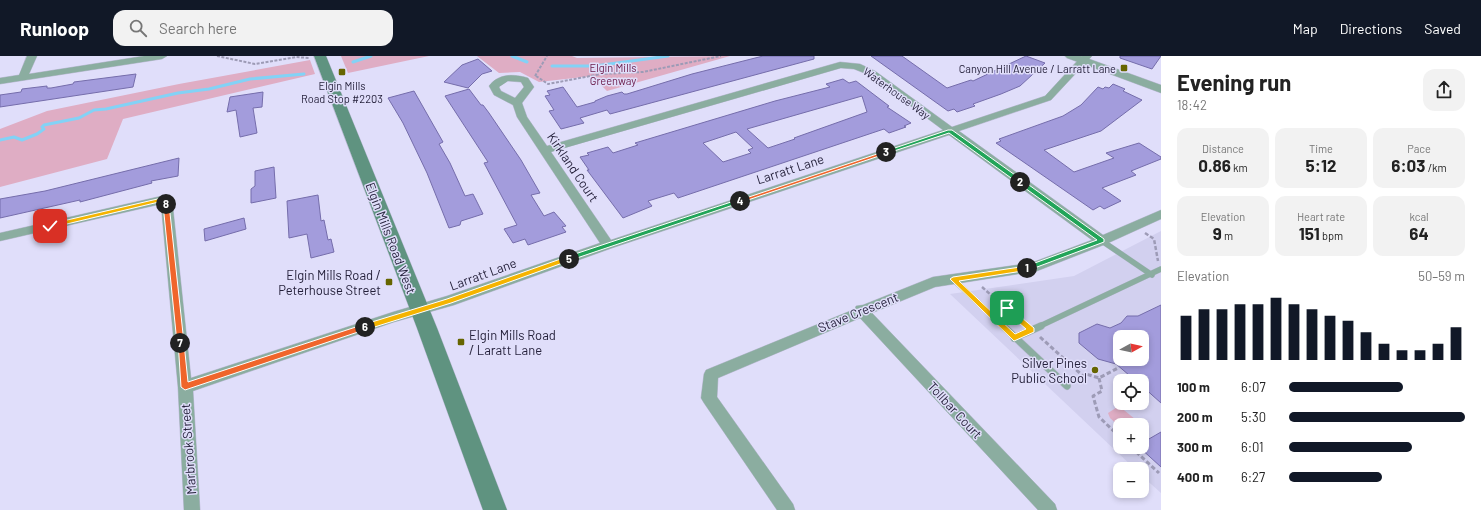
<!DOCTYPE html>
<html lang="en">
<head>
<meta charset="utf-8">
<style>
  :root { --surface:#fff; --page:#f2f2f2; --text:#222; --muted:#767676; --accent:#111827 }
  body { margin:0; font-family:Barlow,sans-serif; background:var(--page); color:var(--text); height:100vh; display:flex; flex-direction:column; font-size:15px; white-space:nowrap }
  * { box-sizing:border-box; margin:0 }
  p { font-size:13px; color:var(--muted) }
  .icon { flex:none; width:22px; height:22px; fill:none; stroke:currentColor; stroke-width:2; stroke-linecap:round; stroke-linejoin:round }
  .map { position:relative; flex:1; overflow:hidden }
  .drawer { display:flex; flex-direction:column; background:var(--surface); width:320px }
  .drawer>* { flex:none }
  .needle { width:26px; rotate:82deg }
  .controls { position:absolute; left:1113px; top:274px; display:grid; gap:8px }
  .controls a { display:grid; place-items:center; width:36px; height:36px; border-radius:8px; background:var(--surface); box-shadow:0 2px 6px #0003; font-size:20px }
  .pin { position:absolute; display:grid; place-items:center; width:34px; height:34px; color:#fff; margin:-17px; border-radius:8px; box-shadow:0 2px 6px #0006 }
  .km { position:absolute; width:20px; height:20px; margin:-10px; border-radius:50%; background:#222; color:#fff; font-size:11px; line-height:20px; text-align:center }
  .round { display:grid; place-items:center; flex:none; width:42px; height:42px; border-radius:12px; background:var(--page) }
  .head { display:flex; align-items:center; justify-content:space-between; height:68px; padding:0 16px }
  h1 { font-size:22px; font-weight:700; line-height:30px }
  .stats { display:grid; grid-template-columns:repeat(3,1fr); gap:6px; height:68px; padding:4px 16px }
  .stats div { display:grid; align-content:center; border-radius:10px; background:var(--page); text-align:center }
  .stats b { font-size:17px; font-weight:700 }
  .stats small { font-size:11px; font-weight:400 }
  .stats p { font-size:11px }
  .chart { height:112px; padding:8px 16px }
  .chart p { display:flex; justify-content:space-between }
  .chart svg { width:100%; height:72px; margin-top:4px; stroke:var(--accent); stroke-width:6 }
  ul { padding:0 16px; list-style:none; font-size:13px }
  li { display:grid; grid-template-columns:64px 48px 1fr; align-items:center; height:30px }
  li i { height:10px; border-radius:5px; background:var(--accent) }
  header { display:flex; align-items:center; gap:24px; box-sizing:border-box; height:56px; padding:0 20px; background:var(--accent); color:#fff }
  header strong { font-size:19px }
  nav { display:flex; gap:22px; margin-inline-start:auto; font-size:14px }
  .search { width:280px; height:36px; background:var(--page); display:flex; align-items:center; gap:10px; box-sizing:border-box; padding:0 14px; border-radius:12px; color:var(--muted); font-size:15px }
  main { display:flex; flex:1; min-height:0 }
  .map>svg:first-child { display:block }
  .built { fill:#d2d0ef; fill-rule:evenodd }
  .green { fill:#dfadc4 }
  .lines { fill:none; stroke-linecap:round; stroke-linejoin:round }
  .stream { stroke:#83d2f6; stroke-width:3 }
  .building { fill:#a39cdc; stroke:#756dab; fill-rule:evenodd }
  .service-far1-casing { stroke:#bebcd7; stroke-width:6 }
  .service-casing { stroke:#bebcd7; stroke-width:8 }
  .minor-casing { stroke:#bebcd7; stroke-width:1 }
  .tertiary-casing { stroke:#bebcd7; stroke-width:1 }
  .secondary-casing { stroke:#bebcd7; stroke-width:1 }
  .path-far2 { stroke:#9d9bb6; stroke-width:2; stroke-dasharray:3 1.5; stroke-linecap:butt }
  .path-far1 { stroke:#9d9bb6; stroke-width:2.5; stroke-dasharray:4 2; stroke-linecap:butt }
  .path { stroke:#9d9bb6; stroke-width:3; stroke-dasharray:4.5 2.5; stroke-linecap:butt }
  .service-far1 { stroke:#8bada0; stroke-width:5.5 }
  .service { stroke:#8bada0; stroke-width:7 }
  .minor { fill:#8bada0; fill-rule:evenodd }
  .tertiary { fill:#8bada0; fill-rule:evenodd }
  .secondary { fill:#5f9380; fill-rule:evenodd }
  .split-1 { fill:#f5b400; stroke:#fff }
  .split-2 { fill:#22a559; stroke:#fff }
  .split-3 { fill:#22a559; stroke:#fff }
  .split-4 { fill:#f0652b; stroke:#fff }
  .split-5 { fill:#22a559; stroke:#fff }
  .split-6 { fill:#f5b400; stroke:#fff }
  .split-7 { fill:#f0652b; stroke:#fff }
  .split-8 { fill:#f0652b; stroke:#fff }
  .split-9 { fill:#f5b400; stroke:#fff }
  .poi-dot { fill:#666500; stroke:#e0defa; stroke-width:1.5 }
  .labels { text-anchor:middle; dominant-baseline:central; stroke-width:3; stroke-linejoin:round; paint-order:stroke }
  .far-park-label { font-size:11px; fill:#691948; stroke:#e0defa }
  .far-poi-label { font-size:11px; fill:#231f39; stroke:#e0defa; text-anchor:end }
  .far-street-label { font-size:11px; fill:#231f39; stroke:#e0defa }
  .street-label { font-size:13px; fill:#231f39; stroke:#e0defa }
  .poi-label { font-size:13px; fill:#231f39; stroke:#e0defa; text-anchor:end }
</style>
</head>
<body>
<header>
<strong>Runloop</strong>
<div class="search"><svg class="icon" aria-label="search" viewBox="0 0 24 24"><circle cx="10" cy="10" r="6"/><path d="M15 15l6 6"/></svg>Search here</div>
<nav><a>Map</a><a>Directions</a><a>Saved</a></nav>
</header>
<main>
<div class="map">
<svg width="1161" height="454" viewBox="0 0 1161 454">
  <rect width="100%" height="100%" fill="#e0defa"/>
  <!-- built -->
  <path class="built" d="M 1161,175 L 1161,437 L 1142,420 L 1142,413 L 1135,413 L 950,238 L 1074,220 ZM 1120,281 L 1142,281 L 1142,303 L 1120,303 ZM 1120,325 L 1142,325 L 1142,347 L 1120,347 ZM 1120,369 L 1142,369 L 1142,391 L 1120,391 Z"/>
  <!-- green -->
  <g class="green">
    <path d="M 341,0 L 429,0 L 348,17 Z"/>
    <path d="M 477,0 L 572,0 L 577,2 L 730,0 L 607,35 L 592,20 L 539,26 L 520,16 L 499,17 Z"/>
    <path d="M 310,4 L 315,18 L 123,63 L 107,103 L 0,131 L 0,73 L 47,55 L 179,28 Z"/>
    <path d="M 1119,350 L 1141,368 L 1141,369 L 1120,369 L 1120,371 L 1110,362 L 1108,357 Z"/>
  </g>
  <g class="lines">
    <!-- stream -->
    <g class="stream">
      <path d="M 512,0 L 527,6"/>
      <path d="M 353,6 L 371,0"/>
      <path d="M 552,10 L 595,10 L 668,0"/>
      <path d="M 0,84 L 14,81 L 22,84 L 37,78 L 44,73 L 42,71 L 44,69 L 79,62 L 94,54 L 106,53 L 178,37 L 209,33 L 250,23 L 304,18"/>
    </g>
  </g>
  <!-- building -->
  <g class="building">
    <path d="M 763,0 L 814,0 L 814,3 L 610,58 L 607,54 L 580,62 L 584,67 L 561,73 L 549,55 L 554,54 L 545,40 L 550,39 L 547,35 L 563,31 L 577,51 L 595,46 L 595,45 L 607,40 L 622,36 L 624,38 L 627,38 L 692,18 Z"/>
    <path d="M 871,0 L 902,0 L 947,32 L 971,24 L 973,25 L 1026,0 L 1045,7 L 1020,30 L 1001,38 L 973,48 L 975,50 L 957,56 L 954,53 L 948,55 Z"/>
    <path d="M 1120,0 L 1161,0 L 1152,13 L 1120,2 Z"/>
    <path d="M 478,3 L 492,15 L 482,18 L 468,32 L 444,26 L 462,9 Z"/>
    <path d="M 136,18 L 133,31 L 0,51 L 0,39 L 21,36 L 22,33 L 47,30 L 47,32 L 51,32 L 73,28 L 74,26 Z"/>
    <path d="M 843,23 L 849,27 L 856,25 L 889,50 L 887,51 L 911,67 L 904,70 L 906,71 L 889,77 L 884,73 L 678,142 L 674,137 L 648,145 L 652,150 L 623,162 L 587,114 L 589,114 L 580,101 L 589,99 L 587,97 L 608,91 L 613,97 L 638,89 L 635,87 L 775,45 L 830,31 L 826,28 ZM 862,40 L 867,56 L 794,82 L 795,83 L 768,92 L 747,73 ZM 736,76 L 753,92 L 748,94 L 751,97 L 723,106 L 703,87 Z"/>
    <path d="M 1113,28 L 1125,33 L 1123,35 L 1142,44 L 1101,75 L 1044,94 L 1074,116 L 1114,102 L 1106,97 L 1139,87 L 1161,101 L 1161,103 L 1131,115 L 1136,119 L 1102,132 L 1121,145 L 1104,153 L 1100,150 L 1093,154 L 996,87 L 1001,85 L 999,83 L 1063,60 L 1081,49 L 1098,31 L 1103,33 L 1105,31 L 1109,32 Z"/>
    <path d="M 469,33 L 481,49 L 483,49 L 489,57 L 521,104 L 540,137 L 531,139 L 544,160 L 554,156 L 566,170 L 562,171 L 566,176 L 528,189 L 525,183 L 513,187 L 504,173 L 517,169 L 484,107 L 488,106 L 445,40 Z"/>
    <path d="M 414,35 L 443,86 L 439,88 L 450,107 L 465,140 L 473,138 L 483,158 L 461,165 L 460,169 L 449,172 L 427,117 L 403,67 L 388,42 Z"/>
    <path d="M 263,36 L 262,51 L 253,52 L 257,77 L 240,81 L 236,54 L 227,56 L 230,41 Z"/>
    <path d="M 179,102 L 178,120 L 151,125 L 152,127 L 80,146 L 80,144 L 0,162 L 0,143 L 45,135 Z"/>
    <path d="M 274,111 L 276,142 L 251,147 L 251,133 L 255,130 L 255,115 Z"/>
    <path d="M 318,139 L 321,165 L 324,164 L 328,184 L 331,183 L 334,196 L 311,202 L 307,178 L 289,182 L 287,145 Z"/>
    <path d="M 244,162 L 246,173 L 205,185 L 204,173 Z"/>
    <path d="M 1161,249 L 1161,347 L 1142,330 L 1142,325 L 1136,325 L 1116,308 L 1098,303 L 1079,287 L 1079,277 L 1097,268 L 1110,272 L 1121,267 L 1127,260 L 1138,260 ZM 1120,281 L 1142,281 L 1142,303 L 1120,303 Z"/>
    <path d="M 1161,376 L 1161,411 L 1139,391 L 1142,391 L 1142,387 Z"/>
  </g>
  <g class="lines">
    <!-- service-far1 casing -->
    <g class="service-far1-casing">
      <g id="service-far1">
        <path d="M 1102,185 L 1152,219"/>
        <path d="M 953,223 L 1004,271"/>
        <path d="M 1038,271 L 1161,213"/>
      </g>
    </g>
    <!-- service casing -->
    <g class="service-casing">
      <g id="service">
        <path d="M 1003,270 L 1067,330"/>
        <path d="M 1014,282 L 1041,270"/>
      </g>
    </g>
    <!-- minor casing -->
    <g class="minor-casing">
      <g id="minor">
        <path d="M 27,0 L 37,0 L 29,18 L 144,0 L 167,0 L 162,3 L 0,28 L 0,22 L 19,19 Z"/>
        <path d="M 1082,0 L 1092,0 L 1051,44 L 959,75 L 1103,179 L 1161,154 L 1161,163 L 1106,188 L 1037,215 L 935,231 L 872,257 L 1055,448 L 1057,454 L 1038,454 L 860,262 L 718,322 L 717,341 L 793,448 L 795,454 L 777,454 L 704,347 L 701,342 L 704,318 L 706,314 L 855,253 L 856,250 L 863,249 L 933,221 L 1031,207 L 1092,184 L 949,79 L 612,192 L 454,249 L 394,266 L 193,335 L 200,454 L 184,454 L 178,331 L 161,148 L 0,185 L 0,177 L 166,139 L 170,140 L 172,143 L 191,322 L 393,256 L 447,240 L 600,187 L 517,61 L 513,49 L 494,39 L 489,30 C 499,17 514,18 528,22 L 534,31 L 522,47 L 527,61 L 547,90 L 840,6 L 860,8 L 875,15 L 952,71 L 1045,40 ZM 841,12 L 854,13 L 869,19 L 943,74 L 611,184 L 551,96 ZM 508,25 L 521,26 L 524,31 L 515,42 L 501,35 L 499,31 Z"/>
      </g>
    </g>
    <!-- tertiary casing -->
    <g class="tertiary-casing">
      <path id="tertiary" d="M 1065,0 L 1081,0 L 1161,29 L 1161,37 L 1067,2 Z"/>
    </g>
    <!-- secondary casing -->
    <g class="secondary-casing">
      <path id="secondary" d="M 314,0 L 326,0 L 437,272 L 507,454 L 483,454 L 417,272 Z"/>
    </g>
    <!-- path-far2 -->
    <g class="path-far2">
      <path d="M 217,0 L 255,8 L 296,1 L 309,2"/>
      <path d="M 535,20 L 547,0"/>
      <path d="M 536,20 L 548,28 L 601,18 L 643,16 L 721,0"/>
    </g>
    <!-- path-far1 -->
    <g class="path-far1">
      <path d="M 1145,177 L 1154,183 L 1158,205"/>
      <path d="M 982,231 L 1024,268"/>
    </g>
    <!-- path -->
    <g class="path">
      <path d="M 1040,281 L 1083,320 L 1086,318 L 1099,322 L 1118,312"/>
      <path d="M 1099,322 L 1102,335 L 1093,340 L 1099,361 L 1120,381"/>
      <path d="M 1131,391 L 1159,417"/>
    </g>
    <!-- service-far1 -->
    <use href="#service-far1" class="service-far1"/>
    <!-- service -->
    <use href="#service" class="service"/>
    <!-- minor -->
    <use href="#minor" class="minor"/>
    <!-- tertiary -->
    <use href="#tertiary" class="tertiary"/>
    <!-- secondary -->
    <use href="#secondary" class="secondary"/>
  </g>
  <!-- split-1 -->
  <path class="split-1" d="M 1027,210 L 1030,212 L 1029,214 L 959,225 L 1015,278 L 1026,273 L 1004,254 L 1004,251 L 1009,251 L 1034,272 L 1034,276 L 1014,285 L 950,223 L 953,221 Z"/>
  <!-- split-2 -->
  <path class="split-2" d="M 1018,124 L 1022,124 L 1104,183 L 1104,186 L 1029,214 L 1024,214 L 1024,211 L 1097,184 L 1018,127 Z"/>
  <!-- split-3 -->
  <path class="split-3" d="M 948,74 L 952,74 L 1022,124 L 1022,127 L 1018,127 L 949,77 L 888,97 L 883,96 Z"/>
  <!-- split-4 -->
  <path class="split-4" d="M 886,95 L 888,95 L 888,97 L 742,146 L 737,145 Z"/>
  <!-- split-5 -->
  <path class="split-5" d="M 740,143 L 742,145 L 742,146 L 571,204 L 566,204 L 565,203 L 566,201 Z"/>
  <!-- split-6 -->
  <path class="split-6" d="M 569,200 L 572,203 L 571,204 L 451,247 L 365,274 L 361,271 L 362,269 L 447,243 Z"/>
  <!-- split-7 -->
  <path class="split-7" d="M 365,268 L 367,269 L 367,273 L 185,334 L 181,331 L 178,285 L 180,284 L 184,287 L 188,326 Z"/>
  <!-- split-8 -->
  <path class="split-8" d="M 166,146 L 169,148 L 184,287 L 180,289 L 177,287 L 163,148 Z"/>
  <!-- split-9 -->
  <path class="split-9" d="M 166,141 L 168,143 L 169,148 L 166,150 L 164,150 L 163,145 L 50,172 L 47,170 L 50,168 Z"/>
  <!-- markers -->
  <g class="poi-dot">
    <rect x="1120" y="8" width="8" height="8" rx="2"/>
    <rect x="338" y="12" width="8" height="8" rx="2"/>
    <rect x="385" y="222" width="8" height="8" rx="2"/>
    <rect x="457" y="282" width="8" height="8" rx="2"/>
    <circle cx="1095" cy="314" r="4"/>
  </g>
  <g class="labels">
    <!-- far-park labels -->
    <g class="far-park-label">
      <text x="613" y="11">Elgin Mills<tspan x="613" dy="13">Greenway</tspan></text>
    </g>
    <!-- far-poi labels -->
    <g class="far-poi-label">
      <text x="1116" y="12">Canyon Hill Avenue / Larratt Lane</text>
      <text x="342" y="29" text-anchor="middle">Elgin Mills<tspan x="342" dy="13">Road Stop #2203</tspan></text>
    </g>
    <!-- far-street labels -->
    <g class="far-street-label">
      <text transform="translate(897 37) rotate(36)">Waterhouse Way</text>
    </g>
    <!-- street labels -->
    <g class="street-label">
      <text transform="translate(573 111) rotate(56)">Kirkland Court</text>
      <text transform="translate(790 113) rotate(-18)">Larratt Lane</text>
      <text transform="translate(391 182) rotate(69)">Elgin Mills Road West</text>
      <text transform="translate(483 218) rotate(-20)">Larratt Lane</text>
      <text transform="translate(858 256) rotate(-22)">Stave Crescent</text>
      <text transform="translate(955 354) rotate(47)">Tollbar Court</text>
      <text transform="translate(188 393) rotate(-94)">Marbrook Street</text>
    </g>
    <!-- poi labels -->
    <g class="poi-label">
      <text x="381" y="219">Elgin Mills Road /<tspan x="381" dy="15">Peterhouse Street</tspan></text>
      <text x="469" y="279" text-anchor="start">Elgin Mills Road<tspan x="469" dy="15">/ Laratt Lane</tspan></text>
      <text x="1087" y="307">Silver Pines<tspan x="1087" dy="15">Public School</tspan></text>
    </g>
  </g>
</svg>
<div class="controls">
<a><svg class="needle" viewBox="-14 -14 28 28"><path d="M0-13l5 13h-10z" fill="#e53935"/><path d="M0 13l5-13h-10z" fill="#767676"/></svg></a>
<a><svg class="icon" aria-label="locate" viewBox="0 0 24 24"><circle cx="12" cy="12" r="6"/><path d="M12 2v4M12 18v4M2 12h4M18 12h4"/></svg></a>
<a>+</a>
<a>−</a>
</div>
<div class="pin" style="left:1007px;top:252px;background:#1e9e55"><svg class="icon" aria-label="arrive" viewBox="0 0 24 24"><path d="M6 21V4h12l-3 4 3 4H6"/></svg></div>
<div class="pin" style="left:50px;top:170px;background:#d93025"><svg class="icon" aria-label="check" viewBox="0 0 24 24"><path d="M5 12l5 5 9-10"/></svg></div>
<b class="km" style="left:1027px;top:212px">1</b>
<b class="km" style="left:1020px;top:126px">2</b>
<b class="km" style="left:886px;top:96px">3</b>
<b class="km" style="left:740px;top:145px">4</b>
<b class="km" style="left:569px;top:203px">5</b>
<b class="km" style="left:365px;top:271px">6</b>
<b class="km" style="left:180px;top:287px">7</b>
<b class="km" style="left:166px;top:148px">8</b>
</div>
<section class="drawer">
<div class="head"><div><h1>Evening run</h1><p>18:42</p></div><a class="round"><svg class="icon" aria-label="share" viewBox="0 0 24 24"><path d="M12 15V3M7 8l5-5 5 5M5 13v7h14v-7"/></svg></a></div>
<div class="stats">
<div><p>Distance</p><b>0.86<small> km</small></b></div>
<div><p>Time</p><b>5:12</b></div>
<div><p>Pace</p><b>6:03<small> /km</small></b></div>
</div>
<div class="stats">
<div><p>Elevation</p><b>9<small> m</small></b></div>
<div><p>Heart rate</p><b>151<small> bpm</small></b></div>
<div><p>kcal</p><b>64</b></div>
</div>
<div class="chart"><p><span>Elevation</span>50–59 m</p>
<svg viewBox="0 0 160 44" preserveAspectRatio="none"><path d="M5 44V17M15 44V13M25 44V13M35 44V10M45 44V10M55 44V6M65 44V10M75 44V13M85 44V17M95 44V20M105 44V27M115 44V34M125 44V38M135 44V38M145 44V34M155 44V24"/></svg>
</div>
<ul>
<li><b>100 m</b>6:07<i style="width:65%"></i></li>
<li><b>200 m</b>5:30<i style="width:100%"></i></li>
<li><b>300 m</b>6:01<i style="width:70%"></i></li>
<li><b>400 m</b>6:27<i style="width:53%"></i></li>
</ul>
</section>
</main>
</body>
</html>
